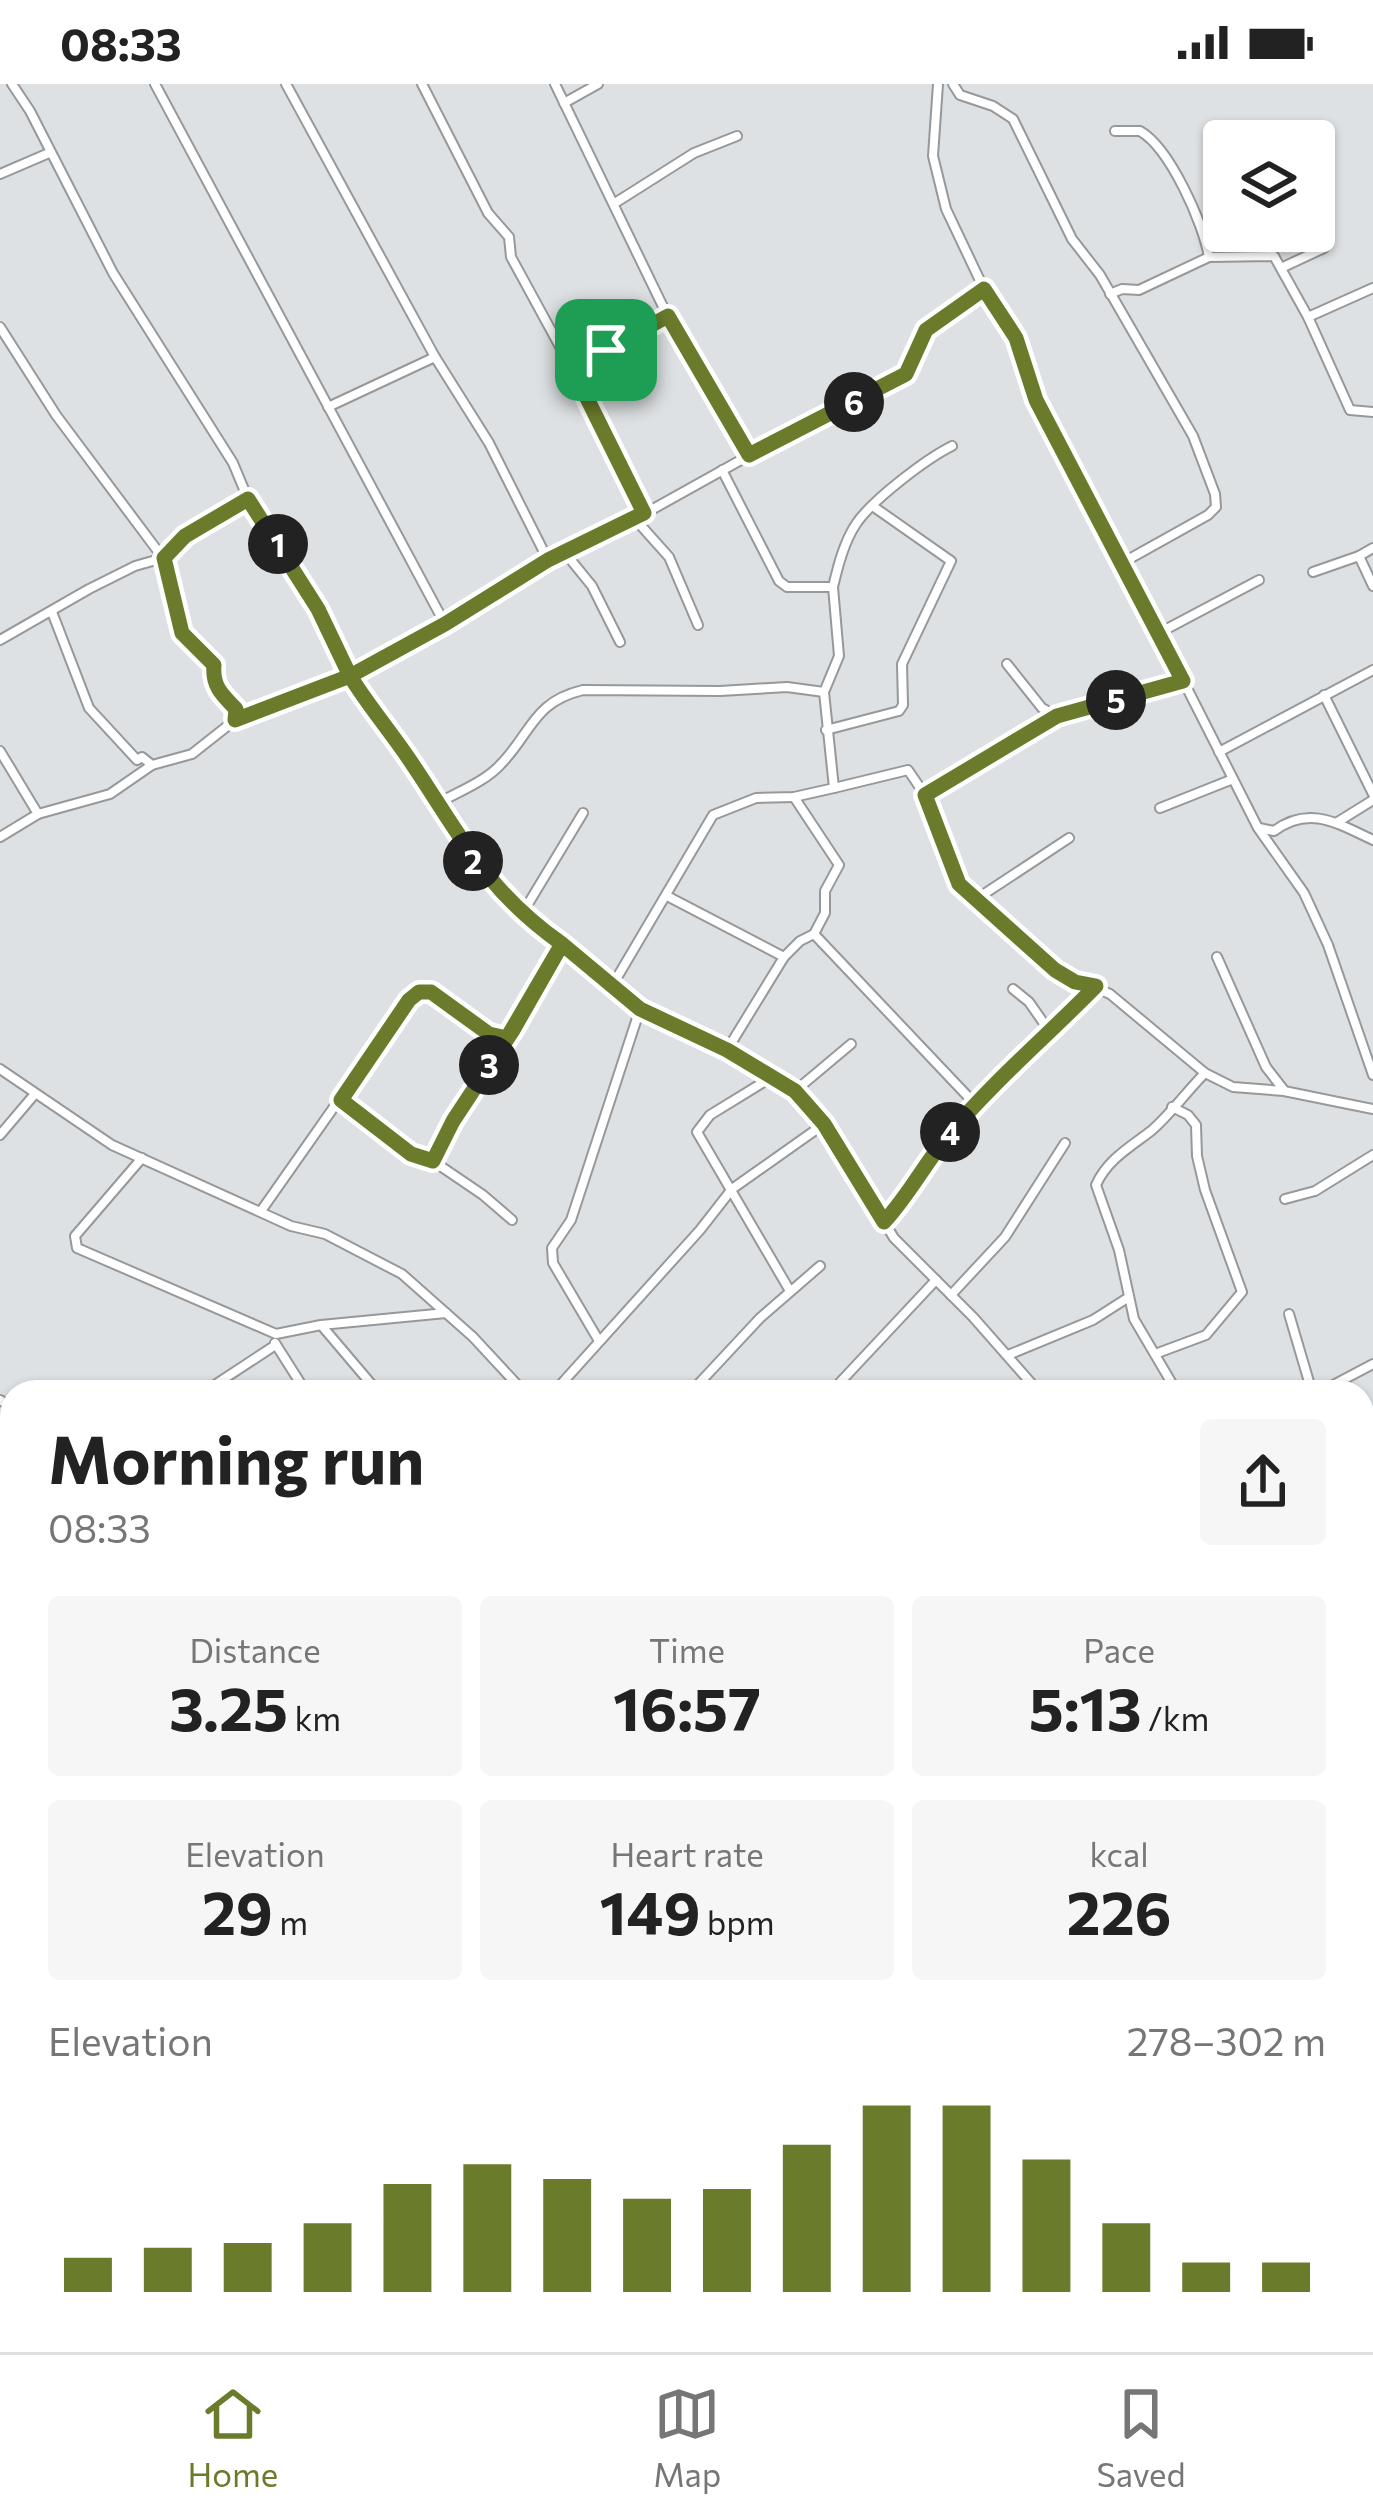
<!DOCTYPE html>
<html lang="en">
<head>
<meta charset="utf-8">
<style>
  :root { --surface:#fff; --page:#f6f6f6; --text:#222; --muted:#767676; --line:#e0e0e0; --accent:#6a7c2b }
  body { margin:0; font-family:Commissioner,sans-serif; background:var(--page); color:var(--text); height:100vh; display:flex; flex-direction:column; font-size:45px; white-space:nowrap }
  * { box-sizing:border-box; margin:0 }
  p { font-size:39px; color:var(--muted) }
  .icon { flex:none; width:66px; height:66px; fill:none; stroke:currentColor; stroke-width:2; stroke-linecap:round; stroke-linejoin:round }
  .map { position:relative; flex:1; overflow:hidden }
  .drawer { position:absolute; left:0px; top:1296px; width:1374px; height:972px; display:flex; flex-direction:column; background:var(--surface); border-radius:36px 36px 0 0; box-shadow:0 3px 9px #0004 }
  .drawer>* { flex:none }
  .buttons { position:absolute; left:1203px; top:36px; display:grid; gap:24px }
  .buttons a { display:grid; place-items:center; width:132px; height:132px; border-radius:12px; background:var(--surface); box-shadow:0 3px 9px #0004; font-size:60px }
  .pin { position:absolute; display:grid; place-items:center; width:102px; height:102px; color:#fff; margin:-51px; border-radius:24px; box-shadow:0 6px 18px #0006 }
  .km { position:absolute; width:60px; height:60px; margin:-30px; border-radius:50%; background:#222; color:#fff; font-size:33px; line-height:60px; text-align:center }
  .round { display:grid; place-items:center; flex:none; width:126px; height:126px; border-radius:12px; background:var(--page) }
  .overview { display:flex; align-items:center; justify-content:space-between; height:204px; padding:0 48px }
  h1 { font-size:66px; font-weight:700; line-height:90px }
  .stats { display:grid; grid-template-columns:repeat(3,1fr); gap:18px; height:204px; padding:12px 48px }
  .stats div { display:grid; align-content:center; border-radius:12px; background:var(--page); text-align:center }
  .stats b { font-size:60px; font-weight:700 }
  .stats small { font-size:33px; font-weight:400 }
  .stats p { font-size:33px }
  .chart { height:336px; padding:24px 48px }
  .chart p { display:flex; justify-content:space-between }
  .chart svg { width:100%; height:216px; margin-top:12px; stroke:var(--accent); stroke-width:6 }
  .status { display:flex; justify-content:space-between; align-items:center; height:84px; padding:0 60px; background:var(--surface); direction:ltr }
  .status svg { height:33px; fill:currentColor }
  .dock { display:flex; justify-content:space-around; align-items:center; height:168px; border-top:3px solid var(--line); background:var(--surface); font-size:33px; color:var(--muted) }
  .dock a { display:grid; justify-items:center; gap:6px }
  .dock .on { color:var(--accent) }
  .map>svg:first-child { display:block }
  .lines { fill:none; stroke-linecap:round; stroke-linejoin:round }
  .minor-casing { stroke:#96989a; stroke-width:12 }
  .tertiary-casing { stroke:#96989a; stroke-width:15 }
  .minor { stroke:#fff; stroke-width:8 }
  .tertiary { stroke:#fff; stroke-width:10 }
  .route-casing { stroke:#fff; stroke-width:24 }
  .route { stroke:#6a7c2b; stroke-width:15 }
</style>
</head>
<body>
<div class="status"><b>08:33</b><svg viewBox="0 0 49 12"><path d="M0 12V9h3v3zM5 12V6h3v6zM10 12V3h3v9zM15 12V0h3v12zM26 1h20v11H26zM47 4h2v5h-2z"/></svg></div>
<div class="map">
<svg width="1373" height="2268" viewBox="0 0 1373 2268">
  <rect width="100%" height="100%" fill="#dee1e3"/>
  <g class="lines">
    <!-- minor casing -->
    <g class="minor-casing">
      <g id="minor">
        <path d="M 12,0 L 30,27 L 113,189 L 233,379 L 248,415 L 318,525 L 350,592 L 408,674 L 474,778 L 522,830 L 640,925 L 727,966 L 795,1007 L 824,1040 L 894,1154 L 973,1233 L 1039,1308"/>
        <path d="M 155,0 L 445,540"/>
        <path d="M 286,0 L 435,273 L 489,359 L 548,476"/>
        <path d="M 422,0 L 488,129 L 509,153 L 511,173 L 601,338 L 645,429"/>
        <path d="M 555,0 L 668,233 L 748,371"/>
        <path d="M 938,0 L 933,72 L 946,125 L 984,205 L 1016,254 L 1036,316 L 1069,383 L 1159,549 L 1258,744 L 1304,809 L 1328,861 L 1373,991"/>
        <path d="M 953,0 L 960,11 L 993,22 L 1013,35 L 1072,155 L 1100,191 L 1193,352 L 1215,410 L 1216,423 L 1208,431 L 1122,479"/>
        <path d="M 564,19 L 598,0"/>
        <path d="M 0,90 L 49,69"/>
        <path d="M 615,119 L 694,69 L 737,52"/>
        <path d="M 1209,173 L 1274,172 L 1308,233 L 1350,326 L 1373,328"/>
        <path d="M 1281,184 L 1324,164"/>
        <path d="M 1110,210 L 1122,205 L 1139,206 L 1209,173 C 1203,139 1170,64 1140,47 L 1115,47"/>
        <path d="M 1308,233 L 1373,204"/>
        <path d="M 0,243 L 56,331 L 163,474 L 182,549 L 214,581 C 212,602 222,611 236,625 L 235,636"/>
        <path d="M 571,282 L 668,233"/>
        <path d="M 328,323 L 435,273"/>
        <path d="M 722,386 L 779,497 L 787,503 L 833,503 C 838,482 844,458 856,440 C 872,416 926,375 952,362"/>
        <path d="M 635,435 L 669,473 L 698,541"/>
        <path d="M 1373,464 L 1359,472 L 1373,502"/>
        <path d="M 566,470 L 592,502 L 620,558"/>
        <path d="M 1313,488 L 1359,472"/>
        <path d="M 833,503 L 839,572 L 824,608 L 834,704 L 908,686 L 925,711 L 959,800 L 1055,886 L 1110,910 L 1205,989 L 1233,1003 L 1284,1007 L 1373,1025"/>
        <path d="M 52,528 L 89,624 L 137,676 L 142,673 L 152,681"/>
        <path d="M 1159,549 L 1259,496"/>
        <path d="M 0,556 L 89,505 L 135,482 L 163,474 L 185,452 L 248,415"/>
        <path d="M 1007,580 L 1042,624 L 1057,632"/>
        <path d="M 1324,611 L 1373,710"/>
        <path d="M 826,646 L 899,627 L 903,621 L 902,580 L 951,477 L 874,423"/>
        <path d="M 0,667 L 38,730"/>
        <path d="M 1219,668 L 1373,586"/>
        <path d="M 925,711 L 1057,632 L 1183,597"/>
        <path d="M 437,720 C 457,708 485,698 501,680 C 532,648 533,618 583,606 L 720,607 L 787,603 L 824,608"/>
        <path d="M 1160,724 L 1233,695"/>
        <path d="M 1336,739 L 1373,716"/>
        <path d="M 1259,744 L 1274,747 C 1309,721 1337,739 1373,756"/>
        <path d="M 0,753 L 38,730 L 110,710 L 152,681 L 192,670 L 235,636 L 350,592 L 548,476 L 635,435 L 793,347 L 885,304 L 906,290 L 926,246 L 984,205"/>
        <path d="M 667,812 L 784,873 L 800,857 L 814,850 L 825,829 L 825,807 L 839,781 L 794,713"/>
        <path d="M 975,816 L 1069,754"/>
        <path d="M 522,830 L 583,729"/>
        <path d="M 814,850 L 975,1020 L 929,1075 L 907,1113 L 884,1138"/>
        <path d="M 1217,873 L 1266,983 L 1283,1005"/>
        <path d="M 612,902 L 713,731 L 756,714 L 794,713 L 834,704"/>
        <path d="M 1013,905 L 1029,918 L 1050,948"/>
        <path d="M 727,966 L 784,873"/>
        <path d="M 0,985 L 112,1061 L 291,1142 L 325,1150 L 402,1190 L 473,1253 L 524,1308"/>
        <path d="M 772,993 L 710,1031 L 697,1048 L 790,1207"/>
        <path d="M 795,1007 L 851,960"/>
        <path d="M 341,1016 L 411,1070 L 433,1077 L 483,1111 L 512,1136"/>
        <path d="M 975,1020 L 1096,902"/>
        <path d="M 0,1051 L 34,1011"/>
        <path d="M 142,1074 L 75,1152 L 77,1164 L 276,1250 L 321,1241 L 446,1229"/>
        <path d="M 433,1077 L 453,1037 L 506,955"/>
        <path d="M 1285,1115 L 1315,1107 L 1373,1071"/>
        <path d="M 261,1127 L 409,916 L 419,908 L 431,908 L 489,950 L 507,954 L 562,860"/>
        <path d="M 951,1211 L 1005,1153 L 1065,1059"/>
        <path d="M 1289,1230 L 1312,1308"/>
        <path d="M 322,1242 L 378,1308"/>
        <path d="M 599,1257 L 553,1179 L 552,1164 L 571,1136 L 640,925"/>
        <path d="M 275,1259 L 306,1308"/>
        <path d="M 1155,1270 L 1206,1251 L 1242,1208 L 1205,1106 L 1197,1072 L 1196,1041 L 1188,1031 L 1172,1023"/>
        <path d="M 1008,1271 L 1093,1236 L 1129,1213"/>
        <path d="M 204,1308 L 274,1262"/>
        <path d="M 554,1308 L 700,1146 L 732,1105 L 824,1040"/>
        <path d="M 691,1308 L 760,1234 L 820,1182"/>
        <path d="M 831,1308 L 936,1196"/>
        <path d="M 1177,1308 L 1134,1235 L 1119,1166 L 1096,1101 C 1107,1076 1130,1063 1151,1047 C 1170,1031 1187,1007 1205,989"/>
        <path d="M 1320,1308 L 1373,1280"/>
        <path d="M 0,1316 L 12,1323"/>
        <path d="M 0,1432 L 12,1440"/>
        <path d="M 0,1450 L 12,1445"/>
        <path d="M 1362,1458 L 1373,1479"/>
        <path d="M 1362,1617 L 1373,1609"/>
        <path d="M 0,1647 L 12,1639"/>
        <path d="M 0,1673 L 12,1683"/>
        <path d="M 0,1711 L 12,1696"/>
        <path d="M 1362,1785 L 1373,1790"/>
        <path d="M 0,1837 L 12,1844"/>
        <path d="M 1362,1838 L 1373,1824"/>
        <path d="M 0,1888 L 12,1886"/>
        <path d="M 1362,1903 L 1373,1913"/>
        <path d="M 0,1943 L 12,1967"/>
        <path d="M 1362,1980 L 1373,1969"/>
        <path d="M 1362,1983 L 1373,1997"/>
        <path d="M 1362,2088 L 1373,2101"/>
        <path d="M 0,2119 L 12,2101"/>
        <path d="M 0,2210 L 12,2202"/>
        <path d="M 704,2256 L 707,2268"/>
        <path d="M 1282,2256 L 1295,2268"/>
        <path d="M 27,2268 L 36,2256"/>
        <path d="M 148,2268 L 157,2256"/>
        <path d="M 334,2268 L 344,2256"/>
        <path d="M 1222,2268 L 1231,2256"/>
      </g>
    </g>
    <!-- tertiary casing -->
    <g class="tertiary-casing">
      <g id="tertiary">
        <path d="M 0,1999 L 12,1994"/>
        <path d="M 1069,2256 L 1079,2268"/>
      </g>
    </g>
    <!-- minor -->
    <use href="#minor" class="minor"/>
    <!-- tertiary -->
    <use href="#tertiary" class="tertiary"/>
  </g>
  <g class="lines">
    <!-- route casing -->
    <g class="route-casing">
      <path id="route" d="M 606,266 L 571,282 L 644,429 L 548,476 L 445,540 L 350,592 L 318,525 L 248,415 L 185,452 L 164,474 L 182,549 L 214,581 C 212,602 222,611 236,625 L 235,636 L 350,592 C 368,621 390,647 409,675 C 460,750 484,805 562,860 L 507,954 L 489,950 L 431,908 L 419,908 L 409,916 L 341,1016 L 411,1070 L 433,1077 L 453,1037 L 513,946 L 562,860 L 640,925 L 727,966 L 795,1007 L 824,1040 L 884,1138 C 910,1110 926,1077 951,1048 C 995,996 1048,951 1096,902 L 1075,898 L 1055,886 L 959,800 L 925,711 L 1057,632 L 1183,597 L 1036,316 L 1016,254 L 984,205 L 926,246 L 906,290 L 749,371 L 668,232 L 606,266"/>
    </g>
    <!-- route -->
    <use href="#route" class="route"/>
  </g>
</svg>
<div class="buttons">
<a><svg class="icon" aria-label="layers" viewBox="0 0 24 24"><path d="M12 4l9 5-9 5-9-5zM3 14l9 5 9-5"/></svg></a>
</div>
<div class="pin" style="left:606px;top:266px;background:#1e9e55"><svg class="icon" aria-label="arrive" viewBox="0 0 24 24"><path d="M6 21V4h12l-3 4 3 4H6"/></svg></div>
<b class="km" style="left:278px;top:460px">1</b>
<b class="km" style="left:473px;top:777px">2</b>
<b class="km" style="left:489px;top:981px">3</b>
<b class="km" style="left:950px;top:1048px">4</b>
<b class="km" style="left:1116px;top:616px">5</b>
<b class="km" style="left:854px;top:318px">6</b>
<section class="drawer">
<div class="overview"><div><h1>Morning run</h1><p>08:33</p></div><a class="round"><svg class="icon" aria-label="share" viewBox="0 0 24 24"><path d="M12 15V3M7 8l5-5 5 5M5 13v7h14v-7"/></svg></a></div>
<div class="stats">
<div><p>Distance</p><b>3.25<small> km</small></b></div>
<div><p>Time</p><b>16:57</b></div>
<div><p>Pace</p><b>5:13<small> /km</small></b></div>
</div>
<div class="stats">
<div><p>Elevation</p><b>29<small> m</small></b></div>
<div><p>Heart rate</p><b>149<small> bpm</small></b></div>
<div><p>kcal</p><b>226</b></div>
</div>
<div class="chart"><p><span>Elevation</span>278–302 m</p>
<svg viewBox="0 0 160 44" preserveAspectRatio="none"><path d="M5 44V37M15 44V35M25 44V34M35 44V30M45 44V22M55 44V18M65 44V21M75 44V25M85 44V23M95 44V14M105 44V6M115 44V6M125 44V17M135 44V30M145 44V38M155 44V38"/></svg>
</div>
</section>
</div>
<nav class="dock">
<a class="on"><svg class="icon" aria-label="home" viewBox="0 0 24 24"><path d="M3 11l9-7 9 7M6 9v11h12V9"/></svg>Home</a>
<a><svg class="icon" aria-label="map" viewBox="0 0 24 24"><path d="M3 6l6-2 6 2 6-2v14l-6 2-6-2-6 2zM9 4v14M15 6v14"/></svg>Map</a>
<a><svg class="icon" aria-label="saved" viewBox="0 0 24 24"><path d="M7 4h10v16l-5-4-5 4z"/></svg>Saved</a>
</nav>
</body>
</html>
